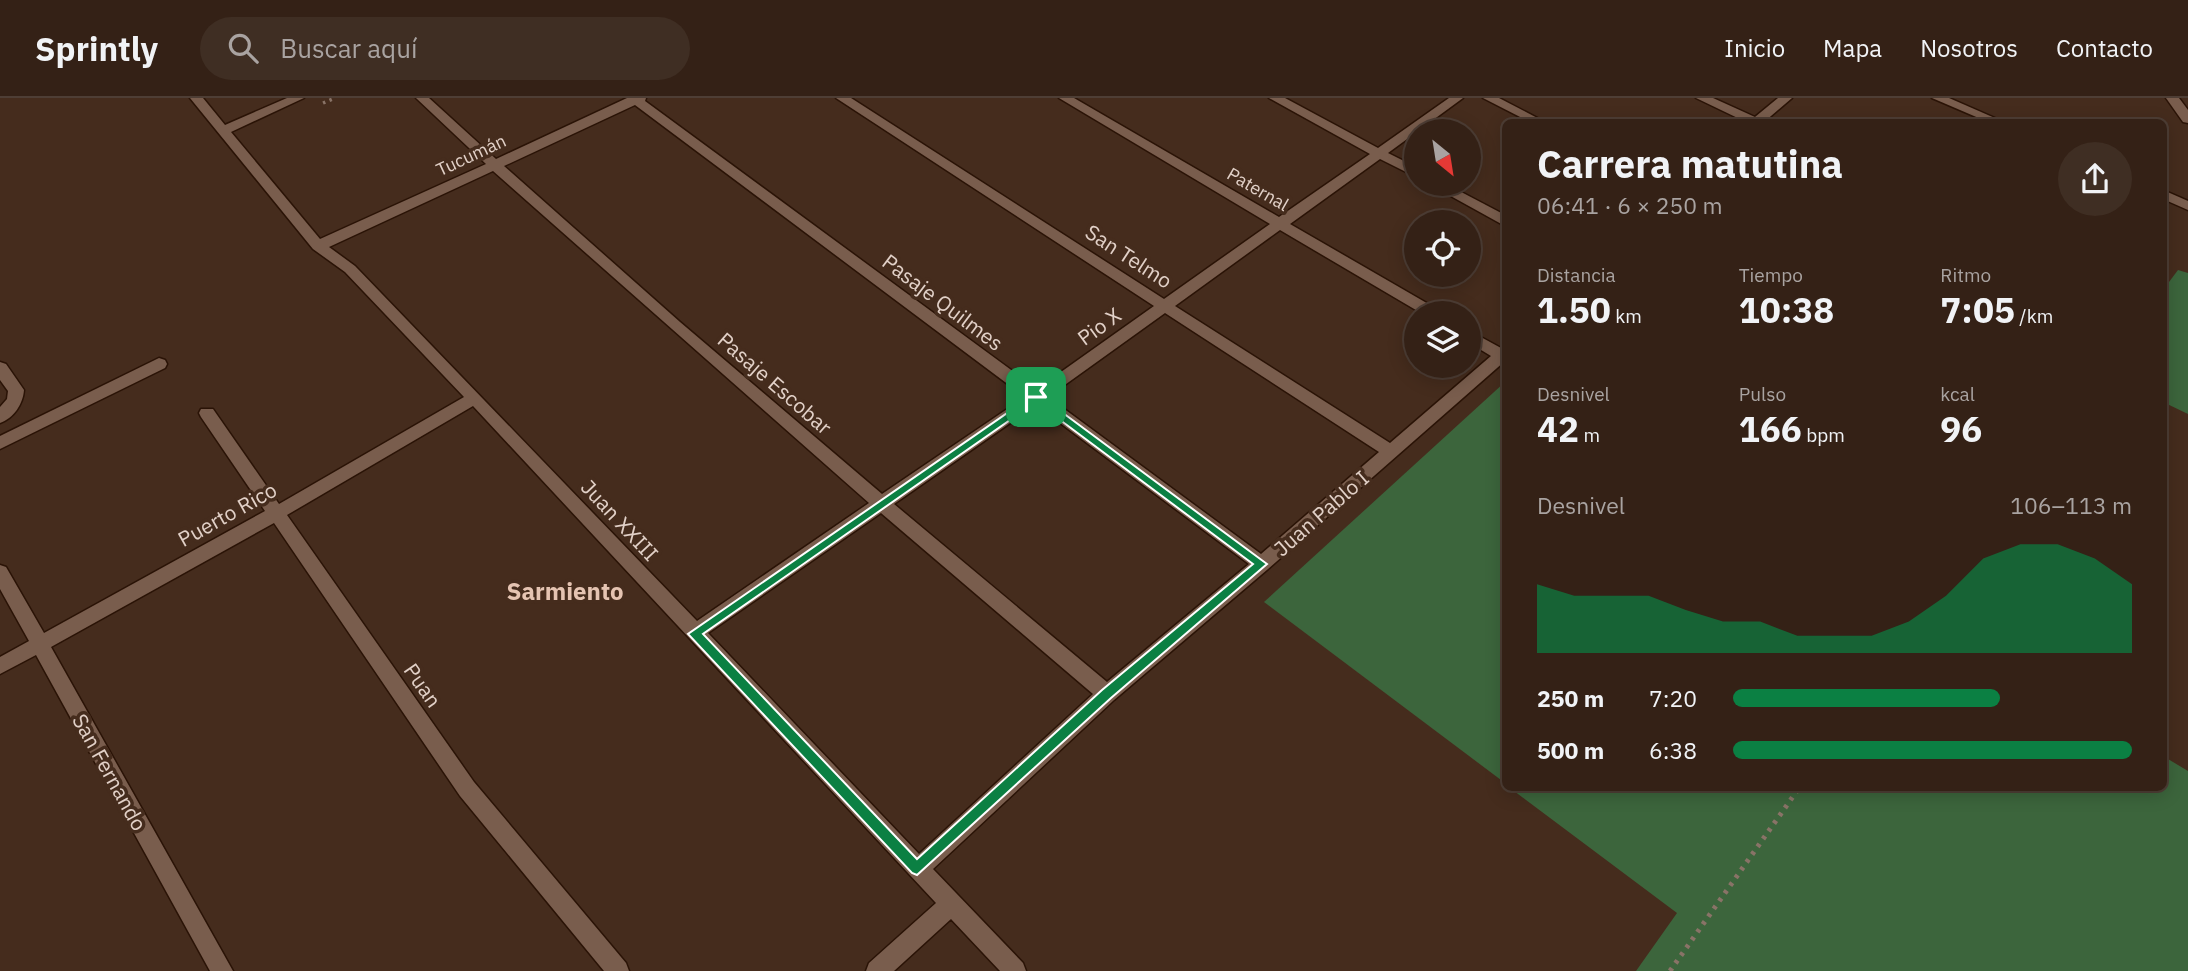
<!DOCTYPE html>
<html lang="es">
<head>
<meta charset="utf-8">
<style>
  :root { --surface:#342116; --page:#3f2e23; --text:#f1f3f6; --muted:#a9a3a1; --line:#4e3e35; --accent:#0b8043 }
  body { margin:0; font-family:"IBM Plex Sans",sans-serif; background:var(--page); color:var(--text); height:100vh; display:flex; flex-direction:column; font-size:26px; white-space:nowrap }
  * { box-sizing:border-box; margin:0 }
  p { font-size:23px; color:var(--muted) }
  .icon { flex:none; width:38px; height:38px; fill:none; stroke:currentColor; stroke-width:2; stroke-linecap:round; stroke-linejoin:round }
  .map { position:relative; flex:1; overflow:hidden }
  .side { position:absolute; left:1502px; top:21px; width:665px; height:672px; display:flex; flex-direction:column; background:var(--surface); border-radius:10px; box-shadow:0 4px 18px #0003,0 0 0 2px var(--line) }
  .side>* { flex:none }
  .needle { width:46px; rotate:150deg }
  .controls { position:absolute; left:1404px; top:21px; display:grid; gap:14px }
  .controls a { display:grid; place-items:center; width:77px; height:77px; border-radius:50%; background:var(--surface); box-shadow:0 4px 18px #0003,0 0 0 2px var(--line); font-size:35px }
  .pin { position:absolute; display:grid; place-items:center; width:60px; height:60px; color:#fff; margin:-30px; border-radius:14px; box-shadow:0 4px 10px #0006 }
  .round { display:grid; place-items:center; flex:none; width:74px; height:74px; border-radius:37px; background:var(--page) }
  .overview { display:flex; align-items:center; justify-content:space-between; height:119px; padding:0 35px }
  h1 { font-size:38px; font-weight:800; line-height:52px }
  .stats { display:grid; grid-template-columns:repeat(3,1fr); gap:10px; height:119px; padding:7px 35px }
  .stats div { display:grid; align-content:center }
  .stats b { font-size:35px; font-weight:800 }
  .stats small { font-size:19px; font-weight:400 }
  .stats p { font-size:19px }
  .chart { height:196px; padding:14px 35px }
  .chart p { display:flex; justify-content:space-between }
  .chart svg { width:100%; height:126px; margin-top:7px; fill:var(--accent); opacity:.7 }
  ul { padding:0 35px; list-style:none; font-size:23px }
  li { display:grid; grid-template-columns:112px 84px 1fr; align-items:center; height:52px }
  li i { height:18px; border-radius:9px; background:var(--accent) }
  header { display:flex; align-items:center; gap:42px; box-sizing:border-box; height:98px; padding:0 35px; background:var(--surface); border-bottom:2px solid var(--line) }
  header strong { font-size:33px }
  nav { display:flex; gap:38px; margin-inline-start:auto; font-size:24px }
  .search { width:490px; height:63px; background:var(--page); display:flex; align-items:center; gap:18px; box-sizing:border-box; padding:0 24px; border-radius:38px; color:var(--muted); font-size:26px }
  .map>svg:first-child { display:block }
  .green { fill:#3c653c }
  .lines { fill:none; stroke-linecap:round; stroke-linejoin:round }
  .lane-casing { stroke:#2a1306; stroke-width:3 }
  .street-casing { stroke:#2a1306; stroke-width:3 }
  .path-far1 { stroke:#897367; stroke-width:3.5; stroke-dasharray:2.5 4.5; stroke-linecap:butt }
  .path { stroke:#897367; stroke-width:5; stroke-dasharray:3.5 6; stroke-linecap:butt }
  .lane { fill:#795d4d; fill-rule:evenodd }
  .street { fill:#795d4d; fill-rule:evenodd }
  .route { fill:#0b8043; stroke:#fff; stroke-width:2; fill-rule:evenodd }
  .labels { text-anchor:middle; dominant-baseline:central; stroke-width:7; stroke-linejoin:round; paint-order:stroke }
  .far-street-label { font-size:18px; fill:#e2d1c8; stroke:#452c1d }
  .street-label { font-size:21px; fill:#e2d1c8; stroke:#452c1d }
  .quarter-label { font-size:24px; font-weight:bold; fill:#e5c4b2; stroke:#452c1d }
</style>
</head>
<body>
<header>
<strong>Sprintly</strong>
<div class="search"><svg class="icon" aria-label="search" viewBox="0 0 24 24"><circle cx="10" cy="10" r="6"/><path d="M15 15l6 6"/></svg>Buscar aquí</div>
<nav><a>Inicio</a><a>Mapa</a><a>Nosotros</a><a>Contacto</a></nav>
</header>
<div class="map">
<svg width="2188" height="873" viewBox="0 0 2188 873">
  <rect width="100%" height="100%" fill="#452c1d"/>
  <!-- green -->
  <g class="green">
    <path d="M 2178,172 L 2188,175 L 2188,316 L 2163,304 L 2163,192 Z"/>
    <path d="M 1505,284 L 1505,685 L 1264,504 Z"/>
    <path d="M 2163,658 L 2188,673 L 2188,873 L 1636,873 L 1677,815 L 1510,690 L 2163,690 Z"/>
  </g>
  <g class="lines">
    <!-- lane casing -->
    <g class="lane-casing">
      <path id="lane" d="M 159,260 L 165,262 L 167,266 L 165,270 L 0,351 L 0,338 Z"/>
    </g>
    <!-- street casing -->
    <g class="street-casing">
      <g id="street">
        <path d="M 190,0 L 203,0 L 225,27 L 287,0 L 304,0 L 231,34 L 320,141 L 486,66 L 416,0 L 429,0 L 496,61 L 627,0 L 646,0 L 645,3 L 1037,291 L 1154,208 L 836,0 L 851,0 L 1164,201 L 1270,126 L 1059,0 L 1074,0 L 1279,119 L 1370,56 L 1269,0 L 1285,0 L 1378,50 L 1449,0 L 1463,0 L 1388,55 L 1416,69 L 1416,79 L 1380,61 L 1290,126 L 1437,211 L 1439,215 L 1421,215 L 1280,132 L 1175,208 L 1390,345 L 1491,258 L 1468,244 L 1468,232 L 1501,250 L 1505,249 L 1505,263 L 1268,471 L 1114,602 L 933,771 L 1023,865 L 1026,873 L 1000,873 L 951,821 L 894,873 L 866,873 L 869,865 L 936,805 L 473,308 L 287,417 L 474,684 L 626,865 L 629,873 L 604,873 L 460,698 L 274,425 L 51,549 L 233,873 L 210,873 L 36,557 L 0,576 L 0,559 L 29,543 L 0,491 L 0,467 L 6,469 L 44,535 L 265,413 L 201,319 L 199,315 L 201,311 L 213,311 L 279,406 L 464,299 L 345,174 L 313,151 ZM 635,7 L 1025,299 L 882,396 L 680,224 L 504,68 ZM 493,73 L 869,405 L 697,523 L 355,168 L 329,149 ZM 1165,215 L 1379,354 L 1261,456 L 1048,299 ZM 1036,307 L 1249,466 L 1107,584 L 894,406 ZM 881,415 L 1093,596 L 919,756 L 708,535 Z"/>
        <path d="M 1483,0 L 1499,0 L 1545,24 L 1530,24 Z"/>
        <path d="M 1696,0 L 1713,0 L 1755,19 L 1778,0 L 1792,0 L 1764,24 L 1746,24 Z"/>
        <path d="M 1932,0 L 1949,0 L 2004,24 L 1988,24 Z"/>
        <path d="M 2166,0 L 2179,0 L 2188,12 L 2188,25 L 2183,24 Z"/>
        <path d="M 1429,86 L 1446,86 L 1505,117 L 1505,128 Z"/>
        <path d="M 2163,92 L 2188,103 L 2188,112 L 2163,101 Z"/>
        <path d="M 0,264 L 6,266 L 24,292 C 23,306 14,320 0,325 L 0,309 L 7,301 L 8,293 L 0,282 Z"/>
      </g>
    </g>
    <!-- path-far1 -->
    <path class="path-far1" d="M 323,5 L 335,0"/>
    <!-- path -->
    <path class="path" d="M 1670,873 L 1799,690"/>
    <!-- lane -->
    <use href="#lane" class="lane"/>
    <!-- street -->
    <use href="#street" class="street"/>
  </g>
  <!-- route -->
  <path class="route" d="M 1036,295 L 1267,466 L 1111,600 L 917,777 L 912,775 L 688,536 ZM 1036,304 L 1253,466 L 1102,592 L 917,761 L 703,536 Z"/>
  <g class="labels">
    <!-- far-street labels -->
    <g class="far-street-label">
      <text transform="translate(471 57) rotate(-25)">Tucumán</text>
      <text transform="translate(1258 91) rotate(30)">Paternal</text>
    </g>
    <!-- street labels -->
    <g class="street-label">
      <text transform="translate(1129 158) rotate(33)">San Telmo</text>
      <text transform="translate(943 204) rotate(37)">Pasaje Quilmes</text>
      <text transform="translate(1099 228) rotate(-36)">Pio X</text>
      <text transform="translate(775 285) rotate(41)">Pasaje Escobar</text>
      <text transform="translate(1321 415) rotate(-41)">Juan Pablo I</text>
      <text transform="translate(227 416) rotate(-29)">Puerto Rico</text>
      <text transform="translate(620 422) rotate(47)">Juan XXIII</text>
      <text transform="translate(423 587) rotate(55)">Puan</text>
      <text transform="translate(110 674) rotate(61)">San Fernando</text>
    </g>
    <!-- quarter labels -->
    <g class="quarter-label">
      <text x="565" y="493">Sarmiento</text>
    </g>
  </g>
</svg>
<div class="controls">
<a><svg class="needle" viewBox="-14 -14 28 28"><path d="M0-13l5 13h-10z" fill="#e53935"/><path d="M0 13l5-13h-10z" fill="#a9a3a1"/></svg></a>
<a><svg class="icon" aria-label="locate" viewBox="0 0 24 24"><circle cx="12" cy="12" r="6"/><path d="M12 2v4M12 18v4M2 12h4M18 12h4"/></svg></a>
<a><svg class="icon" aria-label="layers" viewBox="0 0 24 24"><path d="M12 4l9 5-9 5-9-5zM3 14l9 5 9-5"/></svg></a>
</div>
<div class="pin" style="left:1036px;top:299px;background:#1e9e55"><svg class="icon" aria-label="arrive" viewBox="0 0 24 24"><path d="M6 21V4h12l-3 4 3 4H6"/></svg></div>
<section class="side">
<div class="overview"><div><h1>Carrera matutina</h1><p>06:41 · 6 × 250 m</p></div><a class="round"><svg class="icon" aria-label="share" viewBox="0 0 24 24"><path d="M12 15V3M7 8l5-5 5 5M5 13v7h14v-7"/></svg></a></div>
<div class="stats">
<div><p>Distancia</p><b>1.50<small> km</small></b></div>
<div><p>Tiempo</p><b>10:38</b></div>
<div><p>Ritmo</p><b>7:05<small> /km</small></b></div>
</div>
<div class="stats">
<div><p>Desnivel</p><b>42<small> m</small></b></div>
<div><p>Pulso</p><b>166<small> bpm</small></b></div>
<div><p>kcal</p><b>96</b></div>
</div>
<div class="chart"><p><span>Desnivel</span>106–113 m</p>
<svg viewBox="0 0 160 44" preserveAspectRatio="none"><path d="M0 44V20L10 24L20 24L30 24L40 29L50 33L60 33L70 38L80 38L90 38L100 33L110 24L120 11L130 6L140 6L150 11L160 20V44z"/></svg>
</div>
<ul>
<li><b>250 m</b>7:20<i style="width:67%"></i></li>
<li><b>500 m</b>6:38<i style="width:100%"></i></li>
</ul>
</section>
</div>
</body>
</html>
